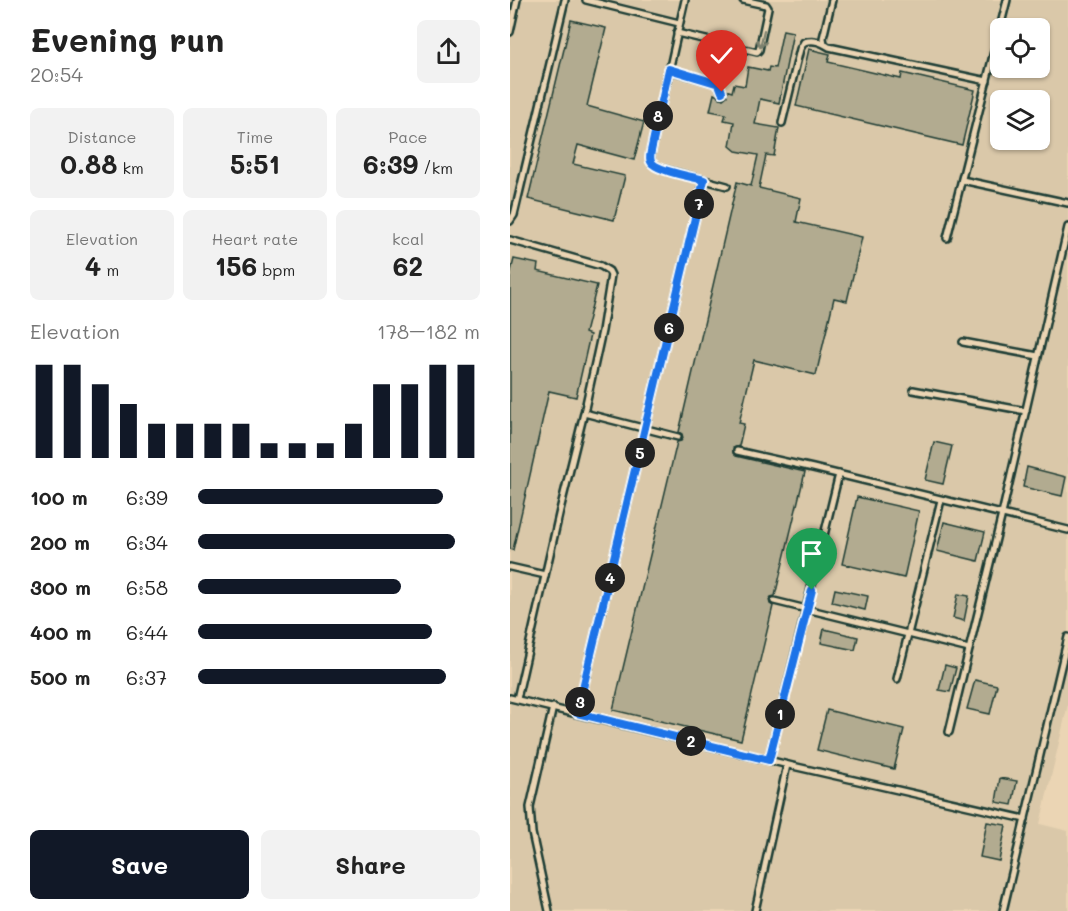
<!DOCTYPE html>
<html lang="en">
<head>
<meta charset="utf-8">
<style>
  :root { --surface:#fff; --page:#f2f2f2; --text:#222; --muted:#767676; --accent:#111827 }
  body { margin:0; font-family:Mali,sans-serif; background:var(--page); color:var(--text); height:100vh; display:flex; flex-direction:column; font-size:22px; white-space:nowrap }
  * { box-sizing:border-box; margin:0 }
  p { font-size:20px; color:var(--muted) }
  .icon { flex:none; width:33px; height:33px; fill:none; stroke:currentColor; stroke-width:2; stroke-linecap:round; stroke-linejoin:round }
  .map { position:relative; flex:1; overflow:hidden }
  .side { display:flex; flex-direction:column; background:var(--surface); width:510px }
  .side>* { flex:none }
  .fabs { position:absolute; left:480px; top:18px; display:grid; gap:12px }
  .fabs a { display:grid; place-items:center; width:60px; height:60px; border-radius:9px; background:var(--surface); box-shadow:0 2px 4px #0004; font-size:30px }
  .pin { position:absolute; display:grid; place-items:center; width:51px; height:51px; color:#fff; margin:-62px -26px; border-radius:50% 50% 50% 0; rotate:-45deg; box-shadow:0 0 6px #0007 }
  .pin .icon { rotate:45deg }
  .km { position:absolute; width:30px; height:30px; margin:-15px; border-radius:50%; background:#222; color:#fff; font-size:16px; line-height:30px; text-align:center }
  .round { display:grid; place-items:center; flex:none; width:63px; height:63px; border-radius:9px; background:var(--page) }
  .head { display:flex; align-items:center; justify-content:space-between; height:102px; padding:0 30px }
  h1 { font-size:33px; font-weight:700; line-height:45px }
  .stats { display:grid; grid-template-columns:repeat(3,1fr); gap:9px; height:102px; padding:6px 30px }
  .stats div { display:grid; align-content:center; border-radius:9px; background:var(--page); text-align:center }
  .stats b { font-size:26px; font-weight:700 }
  .stats small { font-size:16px; font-weight:400 }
  .stats p { font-size:16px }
  .chart { height:168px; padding:12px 30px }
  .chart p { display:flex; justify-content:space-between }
  .chart svg { width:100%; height:108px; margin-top:6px; stroke:var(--accent); stroke-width:6 }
  .button { display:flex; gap:12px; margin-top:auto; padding:12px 30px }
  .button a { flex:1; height:69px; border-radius:9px; background:var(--accent); color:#fff; font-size:24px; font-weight:700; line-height:69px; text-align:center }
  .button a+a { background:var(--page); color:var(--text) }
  ul { padding:0 30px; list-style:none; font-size:20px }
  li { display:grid; grid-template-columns:96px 72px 1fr; align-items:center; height:45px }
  li i { height:15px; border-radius:8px; background:var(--accent) }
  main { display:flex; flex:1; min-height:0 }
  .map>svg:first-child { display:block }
  .built { fill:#dac8a9; fill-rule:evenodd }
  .building { fill:#b2ab90; stroke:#1f3d34; stroke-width:1.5 }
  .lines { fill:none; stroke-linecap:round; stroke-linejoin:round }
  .service-casing { stroke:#1f3d34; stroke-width:10 }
  .service { stroke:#ebd5b4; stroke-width:5 }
  .oneway { stroke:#7b816e }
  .route-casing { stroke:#fff; stroke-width:12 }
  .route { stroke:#1a73e8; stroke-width:8 }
</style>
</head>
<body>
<main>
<section class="side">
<div class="head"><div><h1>Evening run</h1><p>20:54</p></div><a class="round"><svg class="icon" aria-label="share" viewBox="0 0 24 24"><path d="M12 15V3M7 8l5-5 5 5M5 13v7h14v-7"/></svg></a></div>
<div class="stats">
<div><p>Distance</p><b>0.88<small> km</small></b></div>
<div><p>Time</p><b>5:51</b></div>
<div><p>Pace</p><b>6:39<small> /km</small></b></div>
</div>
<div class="stats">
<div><p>Elevation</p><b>4<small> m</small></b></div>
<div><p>Heart rate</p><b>156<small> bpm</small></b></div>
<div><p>kcal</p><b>62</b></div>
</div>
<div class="chart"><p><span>Elevation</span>178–182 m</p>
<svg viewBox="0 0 160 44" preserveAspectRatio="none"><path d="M5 44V6M15 44V6M25 44V14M35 44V22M45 44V30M55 44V30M65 44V30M75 44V30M85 44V38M95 44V38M105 44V38M115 44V30M125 44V14M135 44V14M145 44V6M155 44V6"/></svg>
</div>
<ul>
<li><b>100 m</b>6:39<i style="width:87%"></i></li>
<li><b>200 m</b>6:34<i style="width:91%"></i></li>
<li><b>300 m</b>6:58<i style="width:72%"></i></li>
<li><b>400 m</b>6:44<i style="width:83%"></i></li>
<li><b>500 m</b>6:37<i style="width:88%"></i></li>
</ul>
<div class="button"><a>Save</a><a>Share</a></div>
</section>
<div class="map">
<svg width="558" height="911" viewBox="0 0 558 911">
  <rect width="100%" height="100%" fill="#ebd5b4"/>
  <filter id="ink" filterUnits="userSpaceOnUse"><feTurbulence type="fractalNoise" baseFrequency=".0167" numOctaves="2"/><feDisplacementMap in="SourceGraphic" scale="12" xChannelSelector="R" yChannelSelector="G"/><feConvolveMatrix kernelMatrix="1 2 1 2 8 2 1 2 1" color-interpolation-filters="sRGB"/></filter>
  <g filter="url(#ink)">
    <!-- built -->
    <path class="built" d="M 0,0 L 558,0 L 558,704 L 530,824 L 558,831 L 558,911 L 0,911 ZM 490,28 L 530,28 L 530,68 L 490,68 ZM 490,100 L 530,100 L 530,140 L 490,140 Z"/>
    <!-- building -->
    <g class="building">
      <path d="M 61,20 L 96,28 L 77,106 L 134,122 L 124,160 L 68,145 L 63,164 L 115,176 L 104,220 L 18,199 Z"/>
      <path d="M 273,30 L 283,32 L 269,103 L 250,99 L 245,124 L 269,128 L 264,156 L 256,155 L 249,188 L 291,198 L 286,222 L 352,237 L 337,301 L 324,298 L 306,375 L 244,360 L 229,423 L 234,424 L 229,446 L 223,448 L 223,453 L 226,456 L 295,472 L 265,596 L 261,597 L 259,600 L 260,604 L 263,606 L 231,740 L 103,710 L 167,442 L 171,441 L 173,438 L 172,434 L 169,432 L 227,182 L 241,186 L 248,155 L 226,151 L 220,146 L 224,122 L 214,120 L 216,114 L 200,111 L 204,94 L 213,99 L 217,96 L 216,90 L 222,92 L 224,84 L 235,86 L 238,67 L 258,71 L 259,67 L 265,68 Z"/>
      <path d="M 299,49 L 320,54 L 318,62 L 391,79 L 392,73 L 465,90 L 452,145 L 286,106 Z"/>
      <path d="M 4,259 L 28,264 L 27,271 L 87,285 L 75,333 L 80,335 L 66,397 L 39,391 L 3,550 L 0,549 L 0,275 Z"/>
      <path d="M 424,442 L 442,446 L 433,484 L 415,480 Z"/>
      <path d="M 517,467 L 556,477 L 552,496 L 513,487 Z"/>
      <path d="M 347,497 L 409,511 L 394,578 L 332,564 Z"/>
      <path d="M 434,522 L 475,532 L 468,561 L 427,551 Z"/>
      <path d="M 325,589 L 358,596 L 355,610 L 322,602 Z"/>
      <path d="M 448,594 L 459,596 L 454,621 L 443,618 Z"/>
      <path d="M 314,629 L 348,637 L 345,650 L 311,643 Z"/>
      <path d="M 435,665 L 446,668 L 440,692 L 429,690 Z"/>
      <path d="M 465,680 L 487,685 L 480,714 L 457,709 Z"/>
      <path d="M 317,710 L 394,729 L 384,769 L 307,750 Z"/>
      <path d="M 490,778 L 507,781 L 502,805 L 486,802 Z"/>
      <path d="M 477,822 L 496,825 L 489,861 L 470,857 Z"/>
    </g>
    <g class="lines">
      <!-- service casing -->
      <g class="service-casing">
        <g id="service">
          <path d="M 76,0 L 169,23"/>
          <path d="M 175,0 L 141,151 C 140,162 140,163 150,168 L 217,186"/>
          <path d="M 0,32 L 7,0"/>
          <path d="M 167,33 L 247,52 L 249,50 L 258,8 L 256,5 L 233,0"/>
          <path d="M 314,43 L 313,38 L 322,0"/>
          <path d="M 159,70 L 209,84 L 212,94"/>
          <path d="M 272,123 L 290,49 L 294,42 C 304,39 311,42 319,47 L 477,81"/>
          <path d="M 452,180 L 558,203"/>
          <path d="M 0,221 L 4,215 L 55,0"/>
          <path d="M 437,238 L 497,0"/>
          <path d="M 0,240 L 91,266 L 99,271 L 101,275 L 92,331 L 74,413 L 50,510 L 7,699"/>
          <path d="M 453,342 L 528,356"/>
          <path d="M 403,390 L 516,411"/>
          <path d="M 74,413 L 168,437"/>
          <path d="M 227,451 L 303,468 L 558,530"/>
          <path d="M 0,567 L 35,575"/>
          <path d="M 264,601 L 459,649"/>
          <path d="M 387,679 L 431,500"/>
          <path d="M 0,698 L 287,767 L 515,819"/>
          <path d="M 67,713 L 194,180"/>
          <path d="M 439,732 L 492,514 L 558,227"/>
          <path d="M 259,760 L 329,474"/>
          <path d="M 39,911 L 22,833 L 20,807 L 43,707"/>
          <path d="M 245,911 L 277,765"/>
          <path d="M 493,911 L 558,637"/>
        </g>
      </g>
      <!-- service -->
      <use href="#service" class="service"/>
    </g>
    <!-- one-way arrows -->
    <defs><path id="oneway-shaft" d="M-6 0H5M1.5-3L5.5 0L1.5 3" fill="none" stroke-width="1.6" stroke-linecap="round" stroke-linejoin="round" transform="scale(1.5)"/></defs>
    <use class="oneway" href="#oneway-shaft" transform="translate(252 39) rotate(103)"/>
  </g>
  <g class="lines" filter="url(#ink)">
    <!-- route casing -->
    <g class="route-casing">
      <path id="route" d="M 212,92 L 209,84 L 159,69 L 141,151 C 140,156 139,161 143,164 C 150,171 183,177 194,180 L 67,713 L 259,760 L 302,590"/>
    </g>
    <!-- route -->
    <use href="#route" class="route"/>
  </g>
</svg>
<div class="fabs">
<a><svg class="icon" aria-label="locate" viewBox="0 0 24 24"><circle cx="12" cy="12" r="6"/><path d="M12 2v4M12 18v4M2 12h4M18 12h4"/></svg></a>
<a><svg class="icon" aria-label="layers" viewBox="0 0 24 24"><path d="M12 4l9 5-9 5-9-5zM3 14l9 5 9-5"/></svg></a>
</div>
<div class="pin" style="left:302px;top:590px;background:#1e9e55"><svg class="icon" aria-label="arrive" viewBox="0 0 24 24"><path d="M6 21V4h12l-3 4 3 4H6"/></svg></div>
<div class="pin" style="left:212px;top:92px;background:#d93025"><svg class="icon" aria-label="check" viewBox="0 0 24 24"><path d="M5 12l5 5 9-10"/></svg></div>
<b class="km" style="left:270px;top:714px">1</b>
<b class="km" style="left:181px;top:741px">2</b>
<b class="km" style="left:70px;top:702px">3</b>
<b class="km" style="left:100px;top:578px">4</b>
<b class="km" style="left:130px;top:453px">5</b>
<b class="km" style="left:159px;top:328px">6</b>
<b class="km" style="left:189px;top:204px">7</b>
<b class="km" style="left:148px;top:116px">8</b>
</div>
</main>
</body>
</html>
